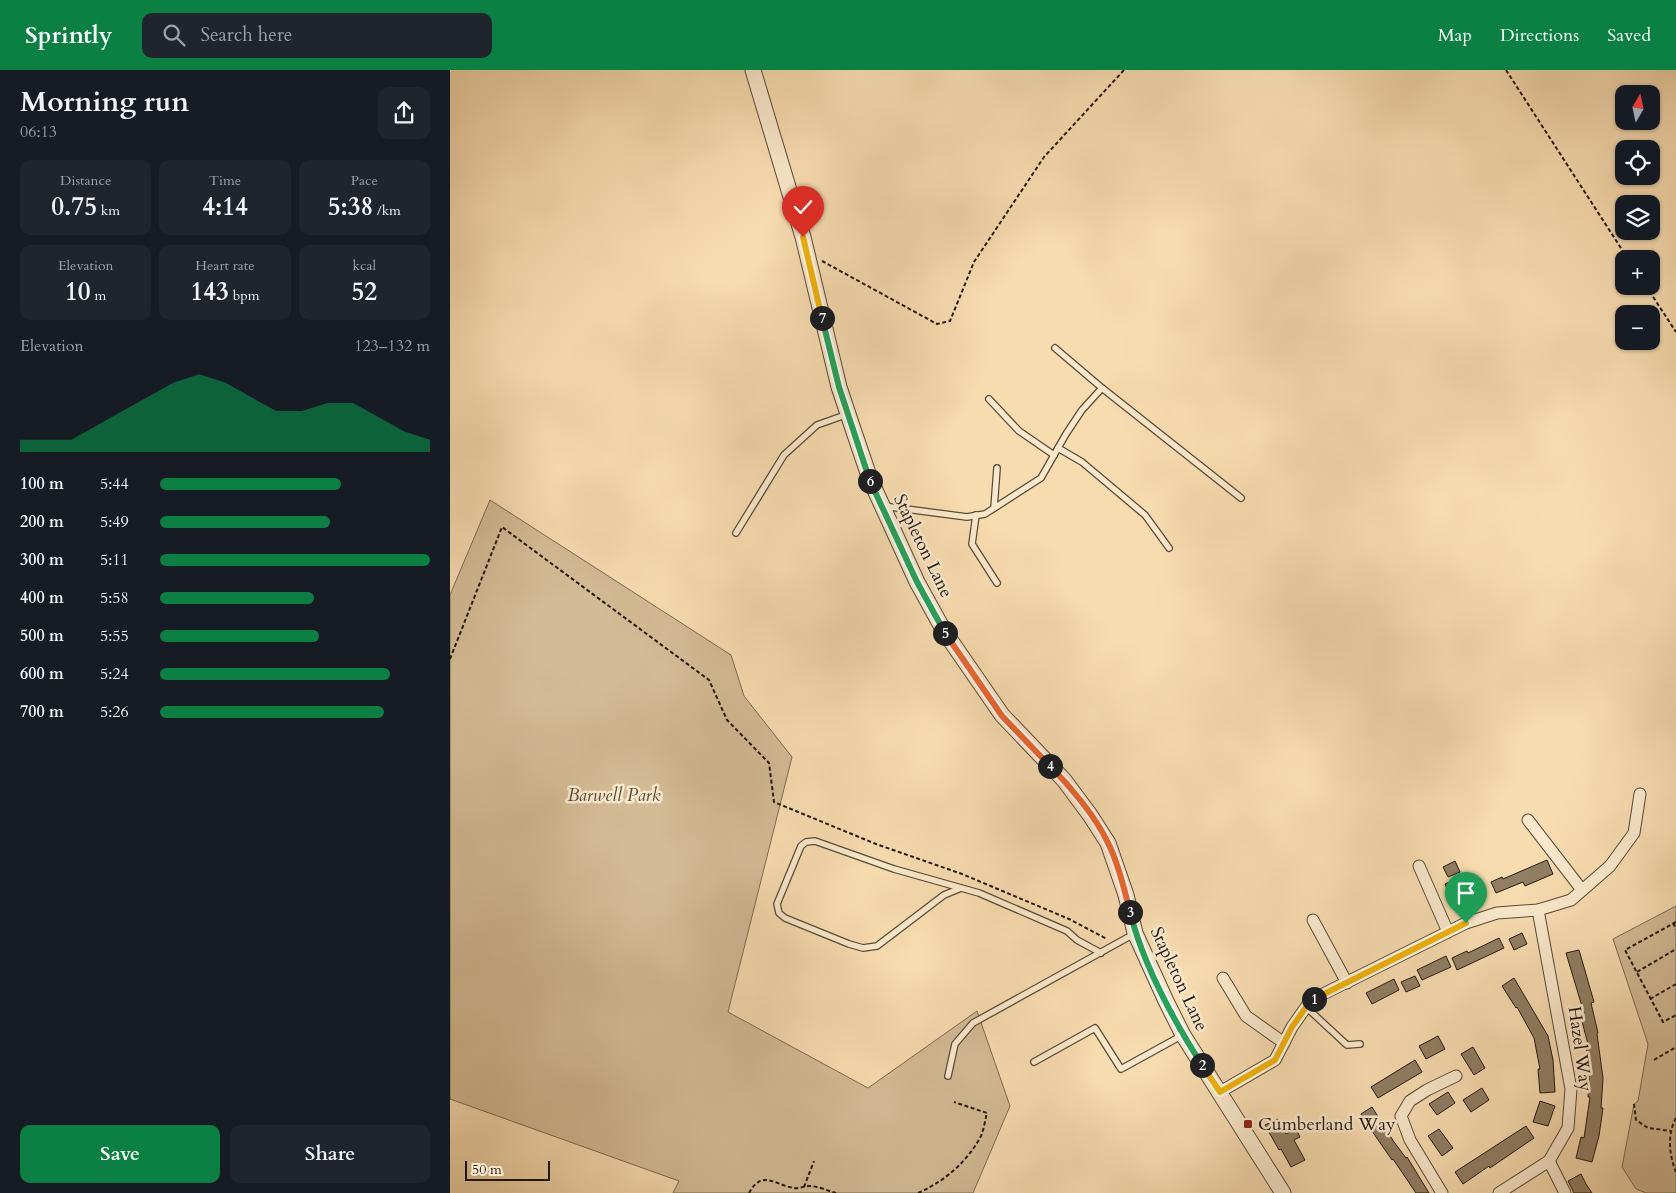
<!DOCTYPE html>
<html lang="en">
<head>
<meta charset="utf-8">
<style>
  :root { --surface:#171b24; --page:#20242c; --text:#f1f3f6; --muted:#9ea1a6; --accent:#0b8043 }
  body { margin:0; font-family:Cardo,serif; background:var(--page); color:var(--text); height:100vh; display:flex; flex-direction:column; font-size:19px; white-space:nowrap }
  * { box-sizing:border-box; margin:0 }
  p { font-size:16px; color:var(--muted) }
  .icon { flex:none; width:28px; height:28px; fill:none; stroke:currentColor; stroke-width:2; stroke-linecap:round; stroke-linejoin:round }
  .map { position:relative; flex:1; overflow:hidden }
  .panel { display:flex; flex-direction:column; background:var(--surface); width:450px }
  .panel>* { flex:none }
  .needle { width:32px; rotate:9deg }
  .tools { position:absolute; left:1165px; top:15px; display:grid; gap:10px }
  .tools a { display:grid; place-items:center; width:45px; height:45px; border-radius:10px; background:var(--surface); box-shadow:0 1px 4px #0004; font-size:25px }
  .scale { position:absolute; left:15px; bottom:12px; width:85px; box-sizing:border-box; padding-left:5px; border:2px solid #231911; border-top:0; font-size:14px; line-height:18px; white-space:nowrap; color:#231911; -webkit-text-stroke:4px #fae8cc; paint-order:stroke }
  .pin { position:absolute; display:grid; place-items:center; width:42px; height:42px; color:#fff; margin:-51px -21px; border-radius:50% 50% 50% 0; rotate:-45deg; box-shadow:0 0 5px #0007 }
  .pin .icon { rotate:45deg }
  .km { position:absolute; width:25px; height:25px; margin:-12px; border-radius:50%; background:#222; color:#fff; font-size:14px; line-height:25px; text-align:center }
  .round { display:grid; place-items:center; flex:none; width:52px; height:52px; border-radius:10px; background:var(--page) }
  .overview { display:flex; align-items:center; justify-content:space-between; height:85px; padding:0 20px }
  h1 { font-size:28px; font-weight:800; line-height:38px }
  .metrics { display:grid; grid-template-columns:repeat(3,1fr); gap:8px; height:85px; padding:5px 20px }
  .metrics div { display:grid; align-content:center; border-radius:10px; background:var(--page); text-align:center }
  .metrics b { font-size:25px; font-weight:800 }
  .metrics small { font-size:14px; font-weight:400 }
  .metrics p { font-size:14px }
  .chart { height:140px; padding:10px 20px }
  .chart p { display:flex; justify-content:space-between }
  .chart svg { width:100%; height:90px; margin-top:5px; fill:var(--accent); opacity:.7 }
  .cta { display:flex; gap:10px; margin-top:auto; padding:10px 20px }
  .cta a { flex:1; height:58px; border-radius:10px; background:var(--accent); color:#fff; font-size:20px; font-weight:800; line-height:58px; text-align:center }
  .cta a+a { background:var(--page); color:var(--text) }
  ul { padding:0 20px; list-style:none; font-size:16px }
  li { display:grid; grid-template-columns:80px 60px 1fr; align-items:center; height:38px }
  li i { height:12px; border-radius:6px; background:var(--accent) }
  header { display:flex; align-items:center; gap:30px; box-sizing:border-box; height:70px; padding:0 25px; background:var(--accent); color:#fff }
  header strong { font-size:24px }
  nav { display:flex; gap:28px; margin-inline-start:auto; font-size:18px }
  .search { width:350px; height:45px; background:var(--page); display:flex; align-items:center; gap:12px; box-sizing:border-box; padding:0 18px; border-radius:10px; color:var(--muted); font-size:19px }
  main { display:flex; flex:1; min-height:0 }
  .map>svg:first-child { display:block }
  .green { fill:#d3bb95; stroke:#7b6a53 }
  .building { fill:#917e64; stroke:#231911 }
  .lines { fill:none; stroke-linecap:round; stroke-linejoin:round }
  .service-casing { stroke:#584a39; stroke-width:8 }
  .minor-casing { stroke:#584a39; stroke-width:13 }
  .tertiary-casing { stroke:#584a39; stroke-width:17 }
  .path { stroke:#231911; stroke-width:2; stroke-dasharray:4 2.5; stroke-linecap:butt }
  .service { stroke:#fae8cc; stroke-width:5.5 }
  .minor { stroke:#fae8cc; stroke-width:11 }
  .tertiary { stroke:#fae8cc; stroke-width:15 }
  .split-1-casing { stroke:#fff; stroke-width:10 }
  .split-2-casing { stroke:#fff; stroke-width:10 }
  .split-3-casing { stroke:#fff; stroke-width:10 }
  .split-4-casing { stroke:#fff; stroke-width:10 }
  .split-5-casing { stroke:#fff; stroke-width:10 }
  .split-6-casing { stroke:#fff; stroke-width:10 }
  .split-7-casing { stroke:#fff; stroke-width:10 }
  .split-8-casing { stroke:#fff; stroke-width:10 }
  .split-1 { stroke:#f5b400; stroke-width:6 }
  .split-2 { stroke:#f5b400; stroke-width:6 }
  .split-3 { stroke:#22a559; stroke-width:6 }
  .split-4 { stroke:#f0652b; stroke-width:6 }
  .split-5 { stroke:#f0652b; stroke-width:6 }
  .split-6 { stroke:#22a559; stroke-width:6 }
  .split-7 { stroke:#22a559; stroke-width:6 }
  .split-8 { stroke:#f5b400; stroke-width:6 }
  .poi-dot { fill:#8f2418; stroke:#fae8cc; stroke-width:2 }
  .labels { text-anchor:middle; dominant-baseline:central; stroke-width:5; stroke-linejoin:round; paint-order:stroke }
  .street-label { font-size:18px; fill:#231911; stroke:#fae8cc }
  .park-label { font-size:18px; font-style:italic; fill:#584a39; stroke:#fae8cc }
  .poi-label { font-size:18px; fill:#231911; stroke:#fae8cc; text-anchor:start }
</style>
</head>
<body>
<header>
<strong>Sprintly</strong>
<div class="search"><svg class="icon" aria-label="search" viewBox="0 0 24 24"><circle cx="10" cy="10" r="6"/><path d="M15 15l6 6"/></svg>Search here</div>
<nav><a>Map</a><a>Directions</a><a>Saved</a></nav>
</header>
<main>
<section class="panel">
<div class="overview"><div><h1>Morning run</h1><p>06:13</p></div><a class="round"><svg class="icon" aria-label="share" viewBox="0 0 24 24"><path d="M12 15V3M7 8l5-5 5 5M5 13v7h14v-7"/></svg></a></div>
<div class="metrics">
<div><p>Distance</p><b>0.75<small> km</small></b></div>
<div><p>Time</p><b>4:14</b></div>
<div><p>Pace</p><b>5:38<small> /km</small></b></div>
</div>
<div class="metrics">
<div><p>Elevation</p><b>10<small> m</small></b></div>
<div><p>Heart rate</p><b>143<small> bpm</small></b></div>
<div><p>kcal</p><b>52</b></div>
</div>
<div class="chart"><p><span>Elevation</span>123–132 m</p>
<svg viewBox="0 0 160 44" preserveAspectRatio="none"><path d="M0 44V38L10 38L20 38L30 31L40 24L50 17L60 10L70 6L80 10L90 17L100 24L110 24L120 20L130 20L140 27L150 34L160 38V44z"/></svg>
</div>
<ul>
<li><b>100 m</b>5:44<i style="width:67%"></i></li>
<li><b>200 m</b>5:49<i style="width:63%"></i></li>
<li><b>300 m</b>5:11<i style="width:100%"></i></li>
<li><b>400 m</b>5:58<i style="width:57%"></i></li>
<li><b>500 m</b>5:55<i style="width:59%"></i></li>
<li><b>600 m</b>5:24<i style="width:85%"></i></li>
<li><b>700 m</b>5:26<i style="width:83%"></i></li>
</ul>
<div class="cta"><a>Save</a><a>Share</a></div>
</section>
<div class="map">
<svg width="1226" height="1123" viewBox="0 0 1226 1123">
  <rect width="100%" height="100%" fill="#f7dcb0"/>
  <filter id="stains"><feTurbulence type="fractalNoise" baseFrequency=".004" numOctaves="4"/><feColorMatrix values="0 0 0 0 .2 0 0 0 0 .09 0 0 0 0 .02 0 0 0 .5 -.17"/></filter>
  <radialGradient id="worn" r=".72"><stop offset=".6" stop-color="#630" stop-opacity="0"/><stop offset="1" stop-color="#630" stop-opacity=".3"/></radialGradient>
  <!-- green -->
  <g class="green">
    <path d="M 40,430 L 281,585 L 294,626 L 342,687 L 278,942 L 418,1018 L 527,941 L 560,1036 L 523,1123 L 223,1123 L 229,1111 L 0,1029 L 0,525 Z"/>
    <path d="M 1226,836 L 1226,1123 L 1196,1123 L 1186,1119 L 1172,1097 L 1184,1034 L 1188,1031 L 1198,974 L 1163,869 Z"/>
  </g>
  <!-- building -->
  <g class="building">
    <path d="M 1097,790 L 1103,804 L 1075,816 L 1073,812 L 1046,823 L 1041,812 L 1052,807 L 1053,809 Z"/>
    <path d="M 1005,791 L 1010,802 L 998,807 L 993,797 Z"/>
    <path d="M 1007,809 L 1013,822 L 1016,821 L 1022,834 L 1010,840 L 1003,825 L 1000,826 L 995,814 Z"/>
    <path d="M 1072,863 L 1077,874 L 1064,880 L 1059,869 Z"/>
    <path d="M 1049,868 L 1054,878 L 1007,900 L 1002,888 L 1017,881 L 1018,883 Z"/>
    <path d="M 1129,880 L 1144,932 L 1141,933 L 1148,963 L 1147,964 L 1153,1008 L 1151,1038 L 1153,1038 L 1149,1066 L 1142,1092 L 1126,1088 L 1131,1067 L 1134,1068 L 1140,1027 L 1138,1027 L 1139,1005 L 1136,974 L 1138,974 L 1130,944 L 1134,943 L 1116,883 Z"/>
    <path d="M 996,886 L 1001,897 L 972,910 L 967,900 Z"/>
    <path d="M 965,906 L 970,916 L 956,922 L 951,912 Z"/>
    <path d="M 1064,908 L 1098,966 L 1103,990 L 1105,1022 L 1090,1023 L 1088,999 L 1090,999 L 1084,968 L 1067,937 L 1066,938 L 1052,916 Z"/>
    <path d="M 944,909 L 949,920 L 922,934 L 916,923 Z"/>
    <path d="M 988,966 L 995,979 L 976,989 L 969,976 Z"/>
    <path d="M 1023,977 L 1035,998 L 1024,1005 L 1011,984 Z"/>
    <path d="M 965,990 L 972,1002 L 928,1028 L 921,1017 Z"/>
    <path d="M 1032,1018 L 1039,1030 L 1021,1042 L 1013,1030 Z"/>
    <path d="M 998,1022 L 1005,1033 L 987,1045 L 979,1034 Z"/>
    <path d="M 1090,1031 L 1105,1036 L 1098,1056 L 1083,1052 Z"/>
    <path d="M 922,1037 L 944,1072 L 956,1088 L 957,1087 L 979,1123 L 966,1123 L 943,1089 L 942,1090 L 924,1064 L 911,1044 Z"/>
    <path d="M 828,1049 L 836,1064 L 846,1059 L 850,1067 L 844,1070 L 855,1090 L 841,1097 L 831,1079 L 829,1080 L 815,1055 Z"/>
    <path d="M 1076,1056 L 1084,1068 L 1040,1098 L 1039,1096 L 1013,1114 L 1005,1102 Z"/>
    <path d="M 989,1059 L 1003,1078 L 992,1086 L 978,1066 Z"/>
    <path d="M 1131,1104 L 1136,1114 L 1142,1123 L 1124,1123 L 1118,1111 Z"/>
  </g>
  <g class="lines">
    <!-- service casing -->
    <g class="service-casing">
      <g id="service">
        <path d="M 605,278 L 652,318"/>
        <path d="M 539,329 L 569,361 L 604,385"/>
        <path d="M 608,378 L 632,392 L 695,445 L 719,478"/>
        <path d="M 433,436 L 517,447 L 535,444 L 591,408 L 616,364 L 632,340 L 652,318 L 791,428"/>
        <path d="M 544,438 L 547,398"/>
        <path d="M 526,445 L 522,474 L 547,513"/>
        <path d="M 286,463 L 334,385 L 367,355 L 398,344"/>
        <path d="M 511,818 L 494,825 L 427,876 L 413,878 L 399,874 L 335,848 L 329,843 L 327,834 L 351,776 L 356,772 L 365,771 L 444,799 L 529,823 L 617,861 L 627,870 L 651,883"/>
        <path d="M 856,937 L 897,975 L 910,974"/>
        <path d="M 584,992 L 645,958 L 671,999 L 731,966"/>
        <path d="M 498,1006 L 505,974 L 523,953 L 684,864"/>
      </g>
    </g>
    <!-- minor casing -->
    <g class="minor-casing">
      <g id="minor">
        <path d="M 1078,750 L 1132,820"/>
        <path d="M 969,796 L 998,862"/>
        <path d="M 863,850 L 897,913"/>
        <path d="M 773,908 L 796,946 L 834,973"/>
        <path d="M 770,1022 L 825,990 L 842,957 L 861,930 L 1016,853 L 1047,843 L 1088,840 L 1121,830 L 1160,796 L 1184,763 L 1190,724"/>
        <path d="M 1099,1091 L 1115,1123"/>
        <path d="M 992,1123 L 960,1070 L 951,1046 L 960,1031 L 977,1020 L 1006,1006"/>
        <path d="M 1049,1123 L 1099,1091 L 1118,1058 L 1121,1019 L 1088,840"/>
      </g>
    </g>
    <!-- tertiary casing -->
    <g class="tertiary-casing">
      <path id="tertiary" d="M 303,0 L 353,167 L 389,317 L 403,359 L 420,409 L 467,512 L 494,561 L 552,645 L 614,710 L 640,745 L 658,773 L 676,825 L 685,863 L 716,931 L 733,965 L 833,1123"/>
    </g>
    <!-- path -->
    <g class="path">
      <path d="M 1056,0 L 1178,189"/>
      <path d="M 372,191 L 487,254 L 500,251 L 524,192 L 594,87 L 674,0"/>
      <path d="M 1196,216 L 1226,262"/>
      <path d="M 0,589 L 52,457 L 259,610 L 277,650 L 319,693 L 324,732 L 426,774 L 512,804 L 619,849 L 657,869"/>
      <path d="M 1226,852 L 1175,880 L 1213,952 L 1226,945"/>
      <path d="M 1223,853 L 1226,859"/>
      <path d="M 1187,902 L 1226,879"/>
      <path d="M 1200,929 L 1226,914"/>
      <path d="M 1204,990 L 1226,977"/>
      <path d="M 1184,1034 L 1186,1050 L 1198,1058 L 1221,1061"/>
      <path d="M 1226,1048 C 1217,1064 1219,1085 1226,1102"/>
      <path d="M 354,1117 L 364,1091"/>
      <path d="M 299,1123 C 312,1099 325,1115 344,1118 C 349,1119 354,1116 359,1116 C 368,1116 378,1121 386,1123"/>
      <path d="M 468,1123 C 495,1111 517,1092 531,1066 C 534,1059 535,1050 537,1043 L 504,1032"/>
    </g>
    <!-- service -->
    <use href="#service" class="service"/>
    <!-- minor -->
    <use href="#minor" class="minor"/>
    <!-- tertiary -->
    <use href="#tertiary" class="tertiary"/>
  </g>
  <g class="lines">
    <!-- split-1 casing -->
    <g class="split-1-casing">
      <path id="split-1" d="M 864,929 L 1016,853"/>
    </g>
    <!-- split-2 casing -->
    <g class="split-2-casing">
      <path id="split-2" d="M 752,995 L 770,1022 L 825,990 L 842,957 L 861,930 L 864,929"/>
    </g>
    <!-- split-3 casing -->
    <g class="split-3-casing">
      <path id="split-3" d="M 680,842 C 693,894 724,951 752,995"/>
    </g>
    <!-- split-4 casing -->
    <g class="split-4-casing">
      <path id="split-4" d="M 600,696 C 620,716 646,747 658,773 C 668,792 675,821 680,842"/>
    </g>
    <!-- split-5 casing -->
    <g class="split-5-casing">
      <path id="split-5" d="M 495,563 L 552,646 L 600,696"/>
    </g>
    <!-- split-6 casing -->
    <g class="split-6-casing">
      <path id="split-6" d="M 420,411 L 467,512 L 495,563"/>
    </g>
    <!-- split-7 casing -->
    <g class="split-7-casing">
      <path id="split-7" d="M 372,248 L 389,317 L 420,411"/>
    </g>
    <!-- split-8 casing -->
    <g class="split-8-casing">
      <path id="split-8" d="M 353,167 L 372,248"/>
    </g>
    <!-- split-1 -->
    <use href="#split-1" class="split-1"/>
    <!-- split-2 -->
    <use href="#split-2" class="split-2"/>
    <!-- split-3 -->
    <use href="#split-3" class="split-3"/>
    <!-- split-4 -->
    <use href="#split-4" class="split-4"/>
    <!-- split-5 -->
    <use href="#split-5" class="split-5"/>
    <!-- split-6 -->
    <use href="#split-6" class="split-6"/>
    <!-- split-7 -->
    <use href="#split-7" class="split-7"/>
    <!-- split-8 -->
    <use href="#split-8" class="split-8"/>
  </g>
  <!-- markers -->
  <rect class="poi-dot" x="793" y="1049" width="10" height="10" rx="2.5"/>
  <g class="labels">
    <!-- street labels -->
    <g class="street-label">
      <text transform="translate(473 476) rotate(64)">Stapleton Lane</text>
      <text transform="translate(729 909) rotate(65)">Stapleton Lane</text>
      <text transform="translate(1130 979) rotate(82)">Hazel Way</text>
    </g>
    <!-- park labels -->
    <g class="park-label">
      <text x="164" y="725">Barwell Park</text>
    </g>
    <!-- poi labels -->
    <g class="poi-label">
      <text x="808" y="1054">Cumberland Way</text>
    </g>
  </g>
  <rect width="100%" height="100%" filter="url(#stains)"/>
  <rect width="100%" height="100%" fill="url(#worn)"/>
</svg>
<div class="tools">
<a><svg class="needle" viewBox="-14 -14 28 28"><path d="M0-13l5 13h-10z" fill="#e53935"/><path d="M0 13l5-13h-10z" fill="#9ea1a6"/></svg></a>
<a><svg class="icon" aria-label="locate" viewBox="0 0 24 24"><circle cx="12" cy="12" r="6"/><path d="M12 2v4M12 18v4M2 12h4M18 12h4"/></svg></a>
<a><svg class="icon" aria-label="layers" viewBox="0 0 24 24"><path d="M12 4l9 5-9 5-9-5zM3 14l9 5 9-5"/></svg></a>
<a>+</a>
<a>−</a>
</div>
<div class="scale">50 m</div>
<div class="pin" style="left:1016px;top:853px;background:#1e9e55"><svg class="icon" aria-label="arrive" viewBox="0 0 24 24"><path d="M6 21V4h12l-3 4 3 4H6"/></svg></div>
<div class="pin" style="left:353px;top:167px;background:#d93025"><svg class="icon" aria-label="check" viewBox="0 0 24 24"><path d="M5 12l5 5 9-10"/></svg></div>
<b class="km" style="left:864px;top:929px">1</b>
<b class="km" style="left:752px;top:995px">2</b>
<b class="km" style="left:680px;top:842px">3</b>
<b class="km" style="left:600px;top:696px">4</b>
<b class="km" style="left:495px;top:563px">5</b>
<b class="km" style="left:420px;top:411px">6</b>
<b class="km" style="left:372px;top:248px">7</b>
</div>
</main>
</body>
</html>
